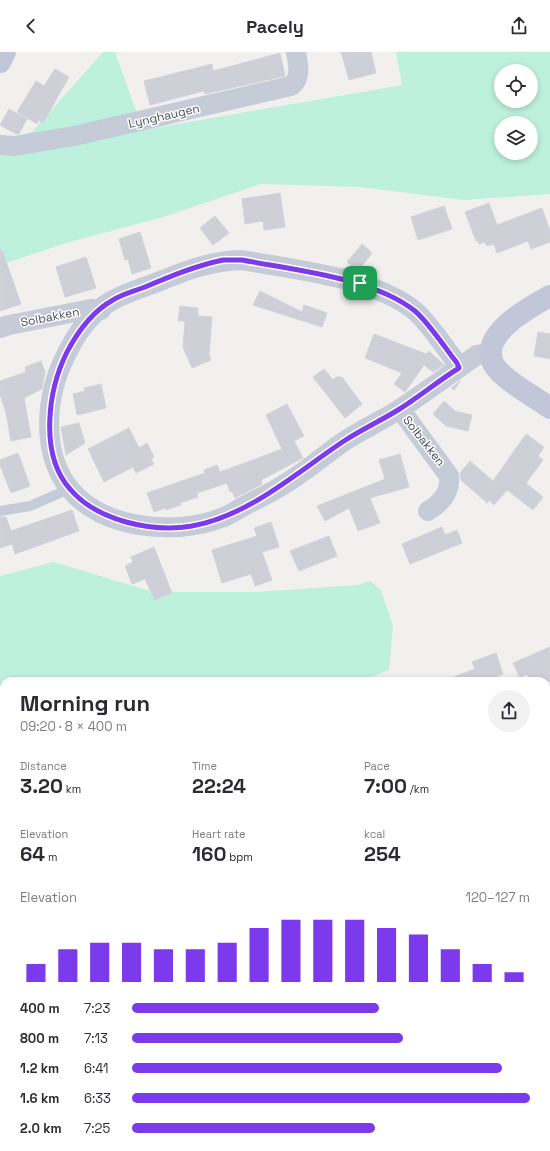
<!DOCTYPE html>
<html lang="en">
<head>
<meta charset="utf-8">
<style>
  :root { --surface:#fff; --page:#f2f2f3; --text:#2b2b33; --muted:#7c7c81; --accent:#7c3aed }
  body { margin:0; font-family:"Space Grotesk",sans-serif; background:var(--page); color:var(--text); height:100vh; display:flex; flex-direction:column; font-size:15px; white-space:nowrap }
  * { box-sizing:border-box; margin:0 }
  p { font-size:13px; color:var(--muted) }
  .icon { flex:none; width:22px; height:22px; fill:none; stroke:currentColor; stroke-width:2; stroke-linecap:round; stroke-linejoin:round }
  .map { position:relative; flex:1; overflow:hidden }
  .sheet { position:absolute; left:0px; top:625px; width:550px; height:474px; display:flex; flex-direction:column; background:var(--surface); border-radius:12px 12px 0 0; box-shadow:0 2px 6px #0003 }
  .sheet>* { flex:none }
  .tools { position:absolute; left:494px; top:12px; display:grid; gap:8px }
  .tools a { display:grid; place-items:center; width:44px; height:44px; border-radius:50%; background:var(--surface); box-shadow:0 2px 6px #0003; font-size:20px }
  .pin { position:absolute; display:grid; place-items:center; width:34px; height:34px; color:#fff; margin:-17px; border-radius:8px; box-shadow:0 2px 6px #0006 }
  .round { display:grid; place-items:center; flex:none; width:42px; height:42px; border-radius:21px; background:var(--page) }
  .overview { display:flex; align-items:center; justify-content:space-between; height:68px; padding:0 20px }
  h1 { font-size:22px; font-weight:800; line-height:30px }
  .stats { display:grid; grid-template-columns:repeat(3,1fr); gap:6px; height:68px; padding:4px 20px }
  .stats div { display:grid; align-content:center }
  .stats b { font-size:20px; font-weight:800 }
  .stats small { font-size:11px; font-weight:400 }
  .stats p { font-size:11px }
  .chart { height:112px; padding:8px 20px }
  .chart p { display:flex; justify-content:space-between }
  .chart svg { width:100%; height:72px; margin-top:4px; stroke:var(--accent); stroke-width:6 }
  ul { padding:0 20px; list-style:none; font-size:13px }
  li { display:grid; grid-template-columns:64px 48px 1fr; align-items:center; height:30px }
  li i { height:10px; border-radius:5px; background:var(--accent) }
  header { display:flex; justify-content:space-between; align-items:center; height:52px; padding:0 20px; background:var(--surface); font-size:18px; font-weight:800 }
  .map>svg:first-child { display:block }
  .green { fill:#bdf0dd; fill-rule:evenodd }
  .building { fill:#ced0d7; stroke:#d3d3db }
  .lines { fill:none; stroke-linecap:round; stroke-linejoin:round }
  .path { stroke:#74cfb8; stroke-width:2.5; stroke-dasharray:3 2; stroke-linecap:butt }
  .lane { stroke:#c5cbd7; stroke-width:10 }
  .street { stroke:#c5cbd7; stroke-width:20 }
  .secondary { stroke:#c1c7d9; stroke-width:22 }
  .route-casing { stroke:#fff; stroke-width:8 }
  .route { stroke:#7c3aed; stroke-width:5 }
  .labels { text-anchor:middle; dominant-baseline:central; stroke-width:3; stroke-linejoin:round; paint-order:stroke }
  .street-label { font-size:12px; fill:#474d5d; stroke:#fff }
</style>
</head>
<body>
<header><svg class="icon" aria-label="back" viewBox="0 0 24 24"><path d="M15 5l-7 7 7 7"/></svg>Pacely<svg class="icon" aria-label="share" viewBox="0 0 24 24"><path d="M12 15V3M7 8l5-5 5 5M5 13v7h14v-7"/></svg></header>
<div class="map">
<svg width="550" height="1099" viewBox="0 0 550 1099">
  <rect width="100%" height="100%" fill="#f2f0ef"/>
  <!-- green -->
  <g class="green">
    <path d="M 103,0 L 115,0 L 143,78 L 402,33 L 396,0 L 550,0 L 550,142 L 464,148 L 360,135 L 261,132 L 163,165 L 66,191 L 0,213 L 0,88 L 32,80 ZM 501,19 L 531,19 L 531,49 L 501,49 ZM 501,71 L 531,71 L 531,101 L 501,101 Z"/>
    <path d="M 54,510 L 153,540 L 257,540 L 357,533 L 370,529 L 381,538 L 393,574 L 389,618 L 361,629 L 4,629 L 4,1095 L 28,1095 L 28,1099 L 0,1099 L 0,524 Z"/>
    <path d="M 546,789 L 550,790 L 550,897 L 546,898 Z"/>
  </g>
  <!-- building -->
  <g class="building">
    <path d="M 341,0 L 371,0 L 376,21 L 349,28 Z"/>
    <path d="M 280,1 L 285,24 L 205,42 L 204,39 L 150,53 L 144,29 L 212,12 L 213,19 Z"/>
    <path d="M 55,17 L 69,25 L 43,71 L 39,68 L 37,72 L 17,60 L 36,29 L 44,34 Z"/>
    <path d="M 9,57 L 27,67 L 19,82 L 16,82 L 0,73 Z"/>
    <path d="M 280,141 L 285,175 L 264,178 L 263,169 L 245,172 L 242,147 Z"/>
    <path d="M 489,151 L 497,173 L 542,156 L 550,179 L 550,190 L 531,197 L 528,189 L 497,201 L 494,192 L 487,194 L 485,190 L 479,192 L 478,189 L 476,189 L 465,160 Z"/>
    <path d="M 444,154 L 452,177 L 418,188 L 411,165 Z"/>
    <path d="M 215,164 L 229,181 L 213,193 L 200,176 Z"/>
    <path d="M 140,180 L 151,216 L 132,222 L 128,207 L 125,208 L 119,187 Z"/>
    <path d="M 362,192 L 372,201 L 358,219 L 347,210 Z"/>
    <path d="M 0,198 L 2,198 L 21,252 L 0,259 Z"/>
    <path d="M 86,205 L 96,236 L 65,245 L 56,215 Z"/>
    <path d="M 260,239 L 302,260 L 304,253 L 327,261 L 322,275 L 253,253 Z"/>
    <path d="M 180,254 L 198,256 L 198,264 L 212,265 L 209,303 L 211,308 L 192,316 L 183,295 L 185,269 L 178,269 Z"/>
    <path d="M 538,280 L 550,282 L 550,307 L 534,304 Z"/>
    <path d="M 374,282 L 426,302 L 429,299 L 444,313 L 433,320 L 424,313 L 405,340 L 394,332 L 402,321 L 365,306 Z"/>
    <path d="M 41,309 L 45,320 L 42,337 L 24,346 L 31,385 L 11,389 L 6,361 L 0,342 L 0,329 L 26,320 L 25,315 Z"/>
    <path d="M 324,317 L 333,328 L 336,325 L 342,325 L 362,352 L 345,366 L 313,325 Z"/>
    <path d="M 461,328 L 454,338 L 451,336 L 455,333 Z"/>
    <path d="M 101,332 L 106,356 L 77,363 L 73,342 L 85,339 L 84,336 Z"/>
    <path d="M 444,349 L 455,359 L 472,363 L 468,379 L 446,374 L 433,362 Z"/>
    <path d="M 287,352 L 304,384 L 294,389 L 303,406 L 261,428 L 262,432 L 235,446 L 232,439 L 230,440 L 227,431 L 197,441 L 198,445 L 180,451 L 181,453 L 166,458 L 165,456 L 154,460 L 147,441 L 205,421 L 204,418 L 217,413 L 220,420 L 282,397 L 266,363 Z"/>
    <path d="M 79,371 L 85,391 L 66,403 L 61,375 Z"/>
    <path d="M 129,376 L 139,396 L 147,391 L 154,405 L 151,406 L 154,412 L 136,421 L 133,415 L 104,430 L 88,397 Z"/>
    <path d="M 526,382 L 544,395 L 538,404 L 543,408 L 526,431 L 543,445 L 533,458 L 507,438 L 494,453 L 489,448 L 487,451 L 461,428 L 460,421 L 470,409 L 493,429 Z"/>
    <path d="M 18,401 L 30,434 L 11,441 L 0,413 L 0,408 Z"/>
    <path d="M 400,402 L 409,435 L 370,446 L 380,471 L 358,479 L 349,456 L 325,469 L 317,454 L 385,427 L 379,408 Z"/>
    <path d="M 72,458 L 79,479 L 15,502 L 12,492 L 0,496 L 0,465 L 6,465 L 11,479 Z"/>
    <path d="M 271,470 L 279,495 L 262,500 L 272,528 L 255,534 L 251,522 L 222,531 L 212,498 L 257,484 L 254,476 Z"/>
    <path d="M 442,475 L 445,483 L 457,478 L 462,491 L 410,512 L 402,492 Z"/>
    <path d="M 329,484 L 337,504 L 299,519 L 290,499 Z"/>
    <path d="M 154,495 L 172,541 L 155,548 L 145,527 L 132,532 L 125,514 L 133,510 L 131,505 Z"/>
    <path d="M 550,595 L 550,629 L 530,629 L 527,622 L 520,626 L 513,611 Z"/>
    <path d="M 496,601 L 503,622 L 486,629 L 448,629 L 448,627 L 475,617 L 472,610 Z"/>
  </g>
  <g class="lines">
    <!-- path -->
    <path class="path" d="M 0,920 L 4,916"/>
    <!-- lane -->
    <path class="lane" d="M 0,459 L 30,454 L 69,437"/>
    <!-- street -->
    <g class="street">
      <path d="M 0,93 L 15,94 L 74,84 L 291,34 C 302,26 298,12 296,0"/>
      <path d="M 0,276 L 9,273 L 91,257 L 101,258"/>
      <path d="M 459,316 L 457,311 C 445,296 429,271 415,259 C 374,225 294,218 242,208 C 209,209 185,219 155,231 C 142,236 126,241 113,248 C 92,259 76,282 66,303 C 46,342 40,399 69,436 C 101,477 175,484 221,466 C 230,463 238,457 246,453 C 259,446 271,441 283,433 C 304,421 323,404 343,390 C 361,378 381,369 400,357 C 426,340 451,321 477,303 L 491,301"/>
      <path d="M 400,357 L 449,424 C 451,441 441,451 428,459"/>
      <path d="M 546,651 L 550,649"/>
      <path d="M 546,783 L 550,783"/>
      <path d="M 80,1095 L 80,1099"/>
      <path d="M 348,1095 L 351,1099"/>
      <path d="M 394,1099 L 400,1095"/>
    </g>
    <!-- secondary -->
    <g class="secondary">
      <path d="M 0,10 L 5,0"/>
      <path d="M 550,244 C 530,255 477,283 494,313 C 504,329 534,344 550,356"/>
      <path d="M 546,914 L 550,903"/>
      <path d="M 536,1095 L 536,1099"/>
    </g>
  </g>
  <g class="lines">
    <!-- route casing -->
    <g class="route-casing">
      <path id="route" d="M 223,208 L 242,208 C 294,218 374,226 415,259 C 429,271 445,296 457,311 L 459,316 C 438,329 419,345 398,358 C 380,369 361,378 344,389 C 297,420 249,464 192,474 C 170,478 148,476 126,470 C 105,464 85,455 70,437 C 39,402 48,338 67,300 C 77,281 93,259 113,248 C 122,242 135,239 145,235 C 171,224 195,214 223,208 Z"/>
    </g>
    <!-- route -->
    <use href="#route" class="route"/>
  </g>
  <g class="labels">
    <!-- street labels -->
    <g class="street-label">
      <text transform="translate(164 64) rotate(-13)">Lynghaugen</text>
      <text transform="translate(50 265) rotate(-11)">Solbakken</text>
      <text transform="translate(424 389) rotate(52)">Solbakken</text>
    </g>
  </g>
</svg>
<div class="tools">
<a><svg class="icon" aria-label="locate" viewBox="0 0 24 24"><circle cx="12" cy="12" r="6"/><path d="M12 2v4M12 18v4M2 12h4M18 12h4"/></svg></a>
<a><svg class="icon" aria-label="layers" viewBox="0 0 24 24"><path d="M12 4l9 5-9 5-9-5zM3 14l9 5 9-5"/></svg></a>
</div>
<div class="pin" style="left:360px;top:231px;background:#1e9e55"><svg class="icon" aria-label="arrive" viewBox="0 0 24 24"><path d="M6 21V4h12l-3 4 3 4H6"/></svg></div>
<section class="sheet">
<div class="overview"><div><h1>Morning run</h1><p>09:20 · 8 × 400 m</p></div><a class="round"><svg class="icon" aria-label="share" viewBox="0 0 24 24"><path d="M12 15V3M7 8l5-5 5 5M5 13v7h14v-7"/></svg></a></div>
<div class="stats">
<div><p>Distance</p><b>3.20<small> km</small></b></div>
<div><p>Time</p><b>22:24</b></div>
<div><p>Pace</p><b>7:00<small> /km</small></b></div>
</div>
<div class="stats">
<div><p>Elevation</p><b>64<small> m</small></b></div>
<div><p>Heart rate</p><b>160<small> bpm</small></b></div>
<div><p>kcal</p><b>254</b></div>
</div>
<div class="chart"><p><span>Elevation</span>120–127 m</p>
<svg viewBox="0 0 160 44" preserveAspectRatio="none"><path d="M5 44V33M15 44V24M25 44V20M35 44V20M45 44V24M55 44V24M65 44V20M75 44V11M85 44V6M95 44V6M105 44V6M115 44V11M125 44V15M135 44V24M145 44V33M155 44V38"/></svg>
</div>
<ul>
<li><b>400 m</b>7:23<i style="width:62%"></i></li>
<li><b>800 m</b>7:13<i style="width:68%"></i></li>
<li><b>1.2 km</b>6:41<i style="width:93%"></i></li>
<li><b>1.6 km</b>6:33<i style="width:100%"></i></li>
<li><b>2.0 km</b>7:25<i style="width:61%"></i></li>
</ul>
</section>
</div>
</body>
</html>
